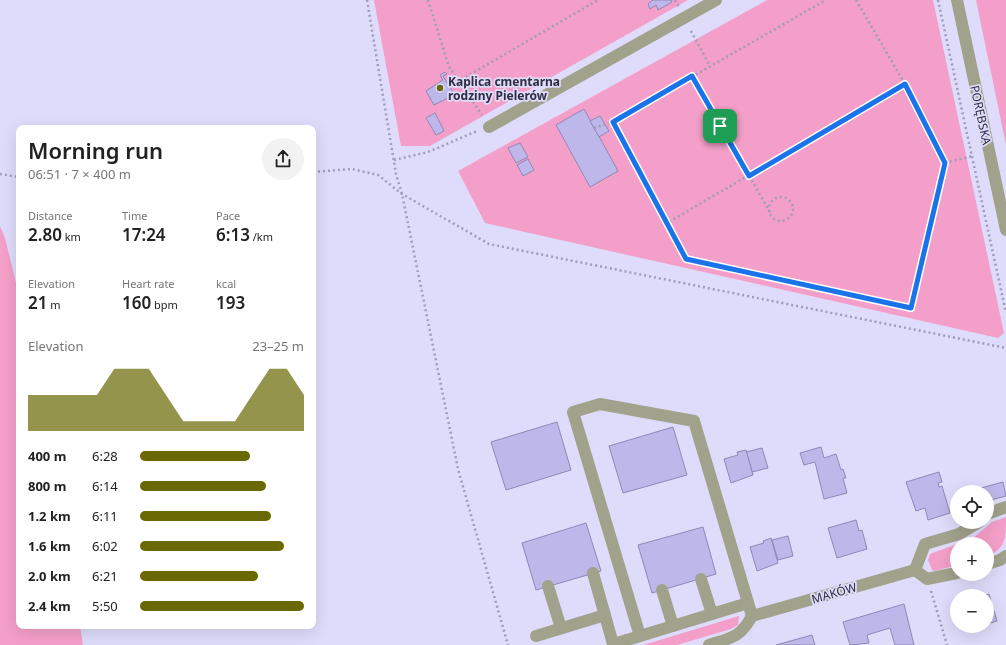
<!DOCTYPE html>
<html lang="en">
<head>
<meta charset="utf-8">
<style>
  :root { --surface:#fff; --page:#f2f2f2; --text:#222; --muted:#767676; --accent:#696803 }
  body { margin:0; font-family:"Noto Sans",sans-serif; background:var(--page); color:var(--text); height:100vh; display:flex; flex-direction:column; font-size:15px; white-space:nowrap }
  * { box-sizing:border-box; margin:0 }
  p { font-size:13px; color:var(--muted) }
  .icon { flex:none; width:22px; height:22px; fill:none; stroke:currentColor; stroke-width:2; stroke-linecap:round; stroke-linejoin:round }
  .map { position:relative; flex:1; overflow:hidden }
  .panel { position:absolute; left:16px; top:125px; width:300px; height:504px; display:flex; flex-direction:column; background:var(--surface); border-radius:8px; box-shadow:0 4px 16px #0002 }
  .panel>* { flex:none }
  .fabs { position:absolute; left:950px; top:485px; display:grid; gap:8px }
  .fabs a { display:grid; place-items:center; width:44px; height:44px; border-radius:50%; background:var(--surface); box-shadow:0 4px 16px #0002; font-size:20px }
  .pin { position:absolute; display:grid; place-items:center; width:34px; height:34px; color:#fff; margin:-17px; border-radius:8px; box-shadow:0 2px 6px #0006 }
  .round { display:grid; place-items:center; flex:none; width:42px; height:42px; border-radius:21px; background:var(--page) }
  .summary { display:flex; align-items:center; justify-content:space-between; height:68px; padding:0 12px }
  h1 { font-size:22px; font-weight:600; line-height:30px }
  .stats { display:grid; grid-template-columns:repeat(3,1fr); gap:6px; height:68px; padding:4px 12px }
  .stats div { display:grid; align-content:center }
  .stats b { font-size:17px; font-weight:600 }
  .stats small { font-size:11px; font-weight:400 }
  .stats p { font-size:11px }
  .chart { height:112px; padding:8px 12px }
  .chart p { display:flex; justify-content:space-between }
  .chart svg { width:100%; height:72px; margin-top:4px; fill:var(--accent); opacity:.7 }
  ul { padding:0 12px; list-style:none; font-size:13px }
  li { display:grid; grid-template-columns:64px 48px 1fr; align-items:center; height:30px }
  li i { height:10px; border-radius:5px; background:var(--accent) }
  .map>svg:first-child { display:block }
  .green { fill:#f49fc9 }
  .building { fill:#bdb8e9; stroke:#8d88b7 }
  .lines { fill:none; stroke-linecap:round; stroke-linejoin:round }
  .path { stroke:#9f9cb7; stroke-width:2.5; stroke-dasharray:2 3; stroke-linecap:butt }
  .minor { stroke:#a1a28c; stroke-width:12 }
  .route-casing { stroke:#fff; stroke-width:8 }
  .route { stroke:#1a73e8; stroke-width:5 }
  .poi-dot { fill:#696803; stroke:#dfdcfb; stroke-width:1.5 }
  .labels { text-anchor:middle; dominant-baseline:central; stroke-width:3.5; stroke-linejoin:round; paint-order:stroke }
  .poi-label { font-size:12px; font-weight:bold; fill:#2f2d41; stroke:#dfdcfb; text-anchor:start }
  .street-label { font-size:12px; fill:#2f2d41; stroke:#dfdcfb }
</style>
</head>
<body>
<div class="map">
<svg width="1006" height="645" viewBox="0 0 1006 645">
  <rect width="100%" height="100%" fill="#dfdcfb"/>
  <!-- green -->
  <g class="green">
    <path d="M 374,0 L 688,0 L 430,146 L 401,146 Z"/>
    <path d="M 767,0 L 933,0 L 1004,333 L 998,338 L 485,223 L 458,171 Z"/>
    <path d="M 976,0 L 1006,0 L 1006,145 Z"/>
    <path d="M 0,226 L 5,238 L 19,295 L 19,626 L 80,626 L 83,645 L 0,645 Z"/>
    <path d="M 1006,517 C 1006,538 1006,549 987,556 L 987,544 L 958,544 L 972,539 L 992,522 Z"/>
    <path d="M 957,544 L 957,565 L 935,571 L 932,570 L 928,560 L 930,554 Z"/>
    <path d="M 739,616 L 738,625 L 731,629 L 677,645 L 643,645 Z"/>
  </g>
  <!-- building -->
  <g class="building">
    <path d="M 653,0 L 671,0 L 672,2 L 658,10 L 656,5 L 650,9 L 648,4 Z"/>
    <path d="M 445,72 L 447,74 L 443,76 L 456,97 L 459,95 L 461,98 L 456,101 L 452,96 L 434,105 L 426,91 L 443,80 L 440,75 Z"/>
    <path d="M 584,109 L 618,171 L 590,187 L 556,125 Z"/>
    <path d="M 435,113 L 444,131 L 436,135 L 426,118 Z"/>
    <path d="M 600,116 L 609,131 L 599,137 L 590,121 Z"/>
    <path d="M 520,143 L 528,157 L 516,163 L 508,148 Z"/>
    <path d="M 528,159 L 534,170 L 523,176 L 517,165 Z"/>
    <path d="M 557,422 L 571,470 L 506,490 L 491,442 Z"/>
    <path d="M 673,427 L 687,475 L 623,493 L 609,446 Z"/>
    <path d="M 821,447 L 824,458 L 836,454 L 841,470 L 843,469 L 846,478 L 843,478 L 847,493 L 824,499 L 815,462 L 804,465 L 800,453 Z"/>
    <path d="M 762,448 L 768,468 L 752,472 L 746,452 Z"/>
    <path d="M 746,450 L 753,475 L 731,483 L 724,459 L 738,455 L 737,452 Z"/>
    <path d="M 939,472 L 942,482 L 938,483 L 939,487 L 942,486 L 950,513 L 928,520 L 925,508 L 916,511 L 906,482 Z"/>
    <path d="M 1003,482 L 1006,496 L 987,501 L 987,492 L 978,492 L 977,489 Z"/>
    <path d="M 856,520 L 859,531 L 862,530 L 867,549 L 837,558 L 828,528 Z"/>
    <path d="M 586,523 L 601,571 L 536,590 L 522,543 Z"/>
    <path d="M 703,527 L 716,574 L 652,593 L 638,545 Z"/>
    <path d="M 788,536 L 793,556 L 778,560 L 772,540 Z"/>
    <path d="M 771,538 L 778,563 L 757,571 L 750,547 L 764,543 L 763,541 Z"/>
    <path d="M 989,594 L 997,621 L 987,624 L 987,596 L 982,596 Z"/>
    <path d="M 904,604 L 914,645 L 895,645 L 890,628 L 867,635 L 869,643 L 850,645 L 843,622 Z"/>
    <path d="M 812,635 L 815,645 L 776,645 Z"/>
  </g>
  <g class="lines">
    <!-- path -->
    <g class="path">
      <path d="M 367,0 L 396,174 L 402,194 L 458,469 L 508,645"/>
      <path d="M 428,0 L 449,67 L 459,81 L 598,0"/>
      <path d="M 675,0 L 679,7"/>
      <path d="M 856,0 L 905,84"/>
      <path d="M 938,0 L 1006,313"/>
      <path d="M 691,31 L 710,66"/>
      <path d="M 692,76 L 771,214"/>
      <path d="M 459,81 L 482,115"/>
      <path d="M 905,84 L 945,163 L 911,307 L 686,259 L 667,223 Z"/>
      <path d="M 594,128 L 613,122"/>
      <path d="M 394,160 L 428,152 L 477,131"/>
      <path d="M 945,163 L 972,156"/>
      <path d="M 313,172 L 352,169 L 378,175 L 402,194 L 489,244 L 1006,348"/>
      <path d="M 0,174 L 19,177"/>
      <circle cx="781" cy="209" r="12"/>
      <path d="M 667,223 L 613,122 L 826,0"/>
      <path d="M 931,591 L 947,645"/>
    </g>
    <!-- minor -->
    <g class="minor">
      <path d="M 957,0 L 1006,230"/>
      <path d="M 489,127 L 716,0"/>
      <path d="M 987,514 L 1006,507"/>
      <path d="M 987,564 L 1000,560 L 1006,556"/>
      <path d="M 915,570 L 925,544 L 959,534 L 979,522"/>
      <path d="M 915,570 L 927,579 L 957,573"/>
      <path d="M 593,573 L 613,644 L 627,640"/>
      <path d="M 701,579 L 712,614"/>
      <path d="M 548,586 L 561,628"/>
      <path d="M 662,590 L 673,626"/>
      <path d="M 536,636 L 605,615"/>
      <path d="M 640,636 L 573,412 L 600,404 L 694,421 L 752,616"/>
      <path d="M 623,645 L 627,640 L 748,603"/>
      <path d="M 709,645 C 731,638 740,638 752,616 L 915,570"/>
    </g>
  </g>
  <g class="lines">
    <!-- route casing -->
    <g class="route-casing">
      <path id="route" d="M 692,76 L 749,176 L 905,84 L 945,163 L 911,308 L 686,259 L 613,122 Z"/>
    </g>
    <!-- route -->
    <use href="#route" class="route"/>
  </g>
  <!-- markers -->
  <circle class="poi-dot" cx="440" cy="88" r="4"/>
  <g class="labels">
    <!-- poi labels -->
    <g class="poi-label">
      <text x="448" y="81">Kaplica cmentarna<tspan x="448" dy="14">rodziny Pielerów</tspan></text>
    </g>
    <!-- street labels -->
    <g class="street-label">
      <text transform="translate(981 115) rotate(78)">PORĘBSKA</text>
      <text transform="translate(834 593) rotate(-16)">MAKÓW</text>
    </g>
  </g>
</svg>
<div class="fabs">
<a><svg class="icon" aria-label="locate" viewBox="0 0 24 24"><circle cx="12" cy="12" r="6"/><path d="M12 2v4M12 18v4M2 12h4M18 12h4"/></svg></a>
<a>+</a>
<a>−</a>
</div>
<div class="pin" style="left:720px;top:126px;background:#1e9e55"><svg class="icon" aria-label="arrive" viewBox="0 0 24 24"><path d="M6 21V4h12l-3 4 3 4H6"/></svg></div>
<section class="panel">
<div class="summary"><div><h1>Morning run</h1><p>06:51 · 7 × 400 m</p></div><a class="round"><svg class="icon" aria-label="share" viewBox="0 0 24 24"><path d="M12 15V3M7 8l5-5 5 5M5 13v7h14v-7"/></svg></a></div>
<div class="stats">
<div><p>Distance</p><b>2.80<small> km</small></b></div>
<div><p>Time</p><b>17:24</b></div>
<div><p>Pace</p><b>6:13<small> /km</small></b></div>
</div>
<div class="stats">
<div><p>Elevation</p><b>21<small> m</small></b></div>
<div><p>Heart rate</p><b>160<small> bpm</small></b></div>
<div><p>kcal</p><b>193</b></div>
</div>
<div class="chart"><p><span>Elevation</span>23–25 m</p>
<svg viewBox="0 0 160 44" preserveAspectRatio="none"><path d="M0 44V22L10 22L20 22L30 22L40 22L50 6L60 6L70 6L80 22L90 38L100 38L110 38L120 38L130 22L140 6L150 6L160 22V44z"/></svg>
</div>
<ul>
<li><b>400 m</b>6:28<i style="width:67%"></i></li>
<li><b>800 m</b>6:14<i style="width:77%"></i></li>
<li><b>1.2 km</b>6:11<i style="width:80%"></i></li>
<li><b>1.6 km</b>6:02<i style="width:88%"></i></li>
<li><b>2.0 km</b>6:21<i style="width:72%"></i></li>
<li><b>2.4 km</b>5:50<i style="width:100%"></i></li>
</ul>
</section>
</div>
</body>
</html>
